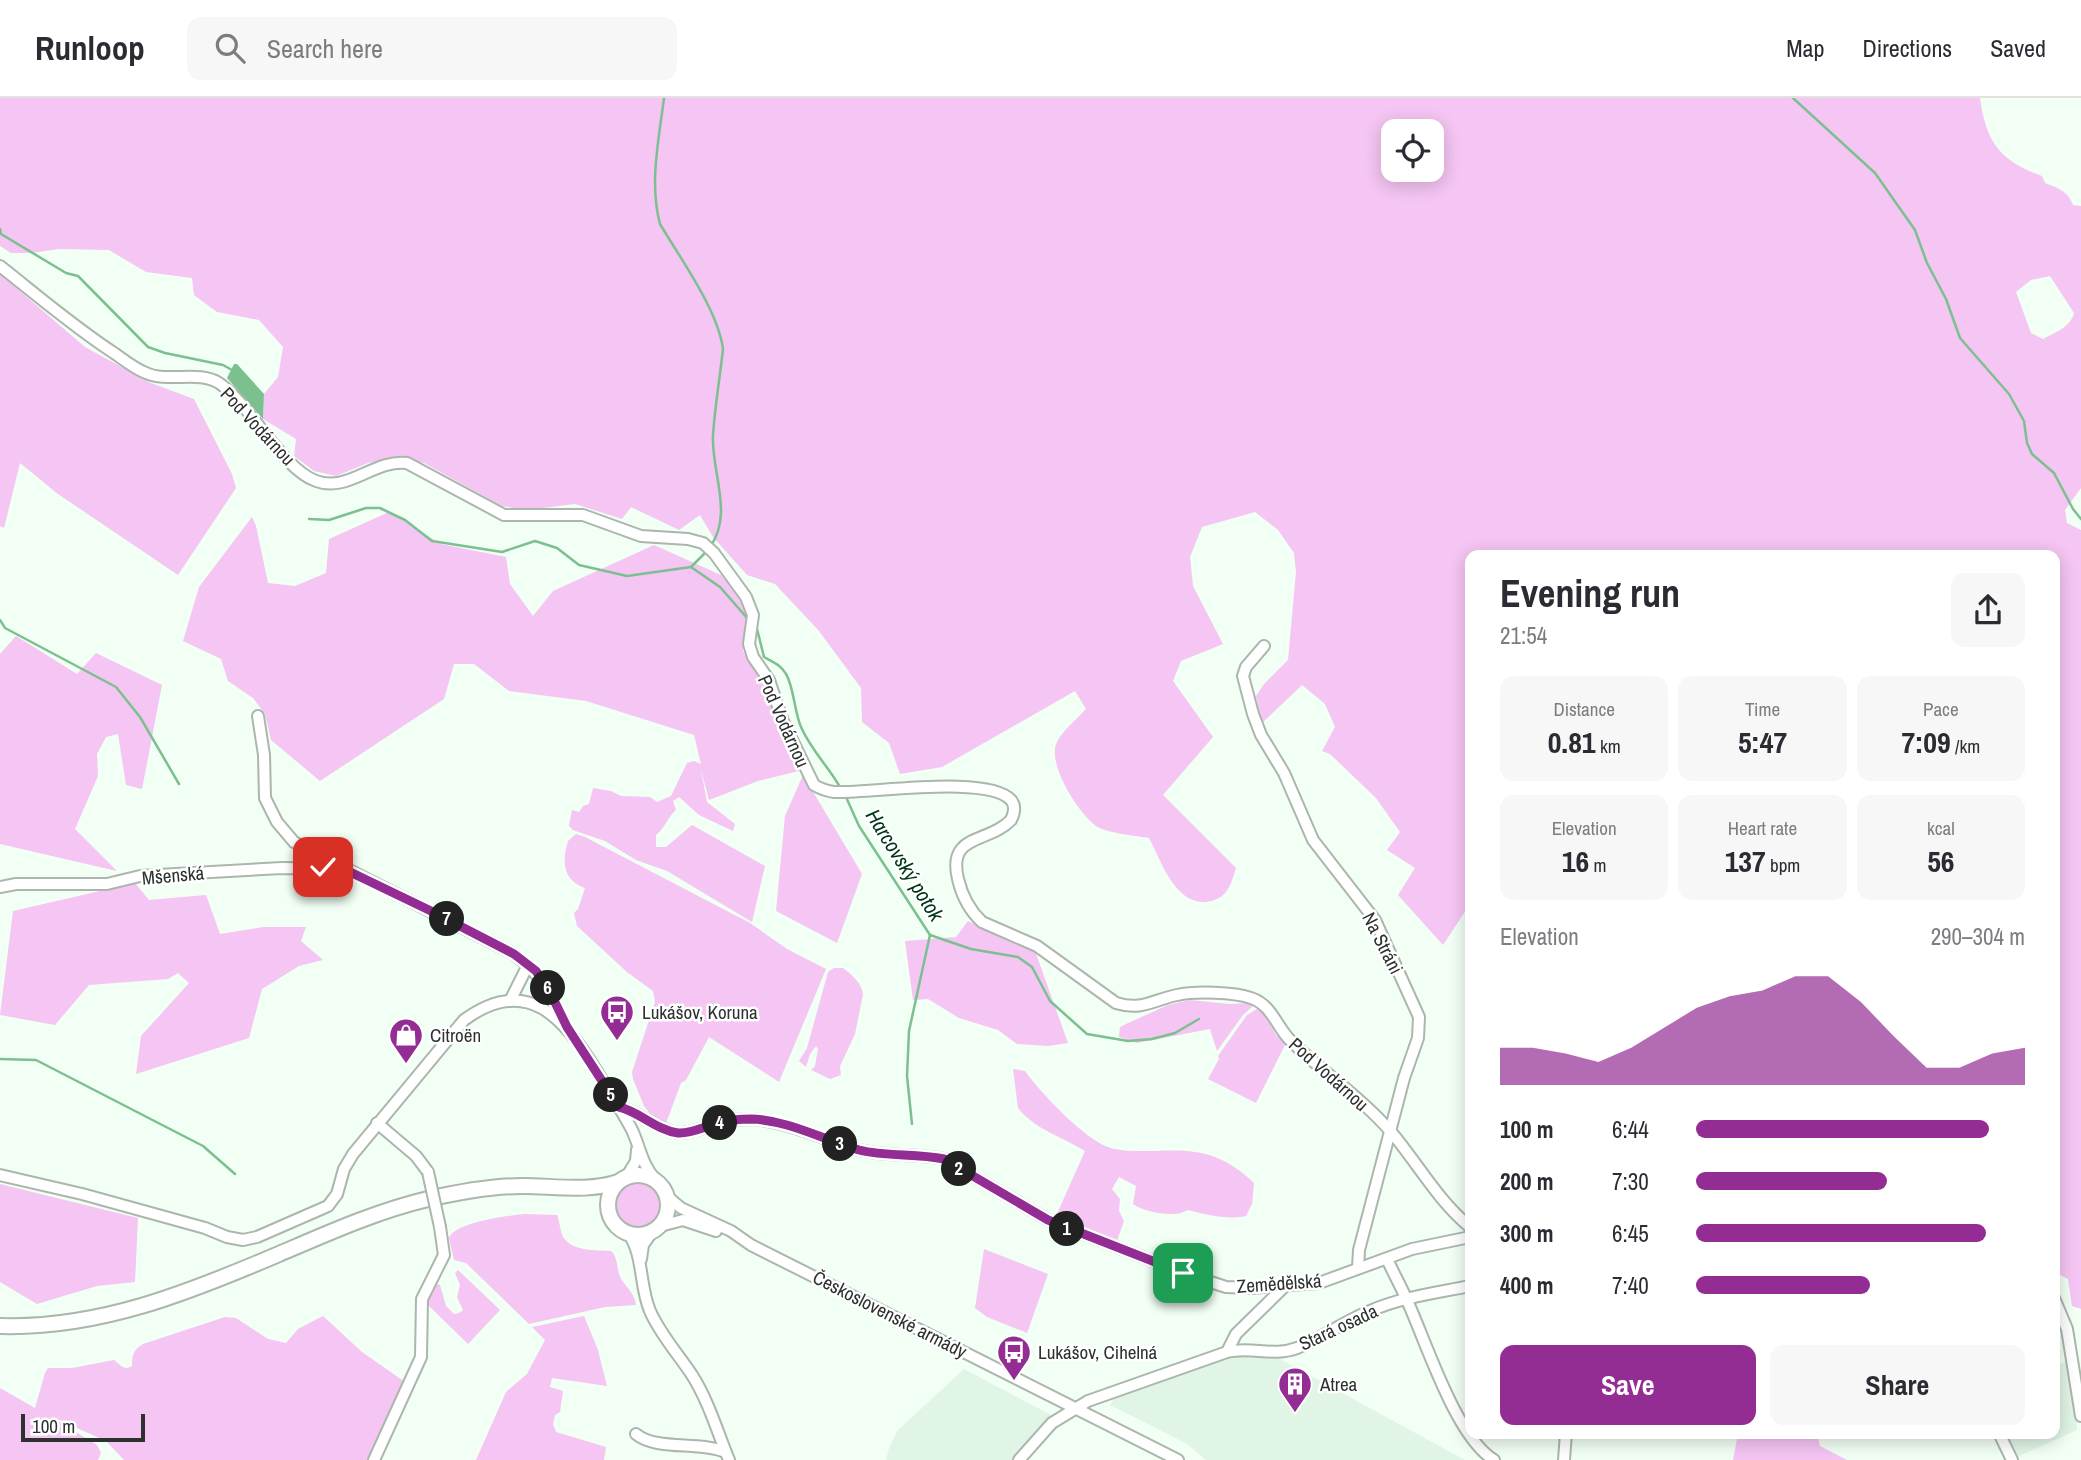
<!DOCTYPE html>
<html lang="en">
<head>
<meta charset="utf-8">
<style>
  :root { --surface:#fff; --page:#f7f7f7; --text:#2b2b33; --muted:#7c7c81; --line:#e1e1e2; --accent:#932d93 }
  body { margin:0; font-family:"Archivo Narrow",sans-serif; background:var(--page); color:var(--text); height:100vh; display:flex; flex-direction:column; font-size:26px; white-space:nowrap }
  * { box-sizing:border-box; margin:0 }
  p { font-size:23px; color:var(--muted) }
  .icon { flex:none; width:38px; height:38px; fill:none; stroke:currentColor; stroke-width:2; stroke-linecap:round; stroke-linejoin:round }
  .map { position:relative; flex:1; overflow:hidden }
  .panel { position:absolute; left:1465px; top:452px; width:595px; height:889px; display:flex; flex-direction:column; background:var(--surface); border-radius:14px; box-shadow:0 4px 18px #0003 }
  .panel>* { flex:none }
  .tools { position:absolute; left:1381px; top:21px; display:grid; gap:14px }
  .tools a { display:grid; place-items:center; width:63px; height:63px; border-radius:14px; background:var(--surface); box-shadow:0 4px 18px #0003; font-size:35px }
  .scale { position:absolute; left:21px; bottom:18px; width:124px; box-sizing:border-box; padding-left:7px; border:4px solid #2d322f; border-top:0; font-size:19px; line-height:24px; white-space:nowrap; color:#2d322f; -webkit-text-stroke:5px #fff; paint-order:stroke }
  .pin { position:absolute; display:grid; place-items:center; width:60px; height:60px; color:#fff; margin:-30px; border-radius:14px; box-shadow:0 4px 10px #0006 }
  .km { position:absolute; width:35px; height:35px; margin:-18px; border-radius:50%; background:#222; color:#fff; font-size:19px; line-height:35px; text-align:center }
  .round { display:grid; place-items:center; flex:none; width:74px; height:74px; border-radius:14px; background:var(--page) }
  .summary { display:flex; align-items:center; justify-content:space-between; height:119px; padding:0 35px }
  h1 { font-size:38px; font-weight:700; line-height:52px }
  .metrics { display:grid; grid-template-columns:repeat(3,1fr); gap:10px; height:119px; padding:7px 35px }
  .metrics div { display:grid; align-content:center; border-radius:14px; background:var(--page); text-align:center }
  .metrics b { font-size:30px; font-weight:700 }
  .metrics small { font-size:19px; font-weight:400 }
  .metrics p { font-size:19px }
  .chart { height:196px; padding:14px 35px }
  .chart p { display:flex; justify-content:space-between }
  .chart svg { width:100%; height:126px; margin-top:7px; fill:var(--accent); opacity:.7 }
  .cta { display:flex; gap:14px; margin-top:auto; padding:14px 35px }
  .cta a { flex:1; height:80px; border-radius:14px; background:var(--accent); color:#fff; font-size:28px; font-weight:700; line-height:80px; text-align:center }
  .cta a+a { background:var(--page); color:var(--text) }
  ul { padding:0 35px; list-style:none; font-size:23px }
  li { display:grid; grid-template-columns:112px 84px 1fr; align-items:center; height:52px }
  li i { height:18px; border-radius:9px; background:var(--accent) }
  header { display:flex; align-items:center; gap:42px; box-sizing:border-box; height:98px; padding:0 35px; background:var(--surface); border-bottom:2px solid var(--line) }
  header strong { font-size:33px }
  nav { display:flex; gap:38px; margin-inline-start:auto; font-size:24px }
  .search { width:490px; height:63px; background:var(--page); display:flex; align-items:center; gap:18px; box-sizing:border-box; padding:0 24px; border-radius:14px; color:var(--muted); font-size:26px }
  .map>svg:first-child { display:block }
  .built { fill:#e1f5e6 }
  .green { fill:#f5c5f3; fill-rule:evenodd }
  .water { fill:#7cc090 }
  .lines { fill:none; stroke-linecap:round; stroke-linejoin:round }
  .stream { stroke:#7cc090; stroke-width:2.5 }
  .minor-casing { stroke:#abb6ad; stroke-width:14 }
  .major-casing { stroke:#abb6ad; stroke-width:18 }
  .minor { stroke:#fff; stroke-width:10 }
  .major { stroke:#fff; stroke-width:14 }
  .minor-bridge-casing { stroke:#abb6ad; stroke-width:14; stroke-linecap:butt }
  .minor-bridge { stroke:#fff; stroke-width:10 }
  .route-casing { stroke:#fff; stroke-width:14 }
  .route { stroke:#932d93; stroke-width:9 }
  .labels { text-anchor:middle; dominant-baseline:central; stroke-width:5; stroke-linejoin:round; paint-order:stroke }
  .street-label { font-size:19px; fill:#2d322f; stroke:#fff }
  .poi-label { font-size:19px; fill:#2d322f; stroke:#fff; text-anchor:start }
  .water-label { font-size:21px; font-style:italic; fill:#003518; stroke:#fff }
</style>
</head>
<body>
<header>
<strong>Runloop</strong>
<div class="search"><svg class="icon" aria-label="search" viewBox="0 0 24 24"><circle cx="10" cy="10" r="6"/><path d="M15 15l6 6"/></svg>Search here</div>
<nav><a>Map</a><a>Directions</a><a>Saved</a></nav>
</header>
<div class="map">
<svg width="2081" height="1362" viewBox="0 0 2081 1362">
  <rect width="100%" height="100%" fill="#f2fff5"/>
  <!-- built -->
  <g class="built">
    <path d="M 1235,1254 L 1269,1255 L 1465,1362 L 1206,1362 L 1187,1346 L 1110,1307 L 1119,1291 Z"/>
    <path d="M 2071,1262 L 2077,1332 L 2017,1359 L 2006,1335 L 2054,1335 L 2055,1268 Z"/>
    <path d="M 964,1271 L 1055,1319 L 1013,1362 L 886,1362 L 889,1350 L 898,1332 Z"/>
  </g>
  <!-- green -->
  <g class="green">
    <path d="M 0,0 L 1980,0 C 1986,44 2000,63 2042,78 L 2045,85 C 2058,90 2068,93 2073,107 L 2081,108 L 2081,390 L 2065,412 L 2067,425 L 2081,432 L 2081,1211 L 2072,1208 L 2068,1181 L 2058,1176 L 2054,1170 L 2054,457 L 1470,457 L 1470,806 L 1443,847 L 1398,797 L 1415,770 L 1387,752 L 1400,734 L 1376,700 L 1330,656 L 1322,653 L 1335,629 L 1325,606 L 1302,587 L 1262,625 L 1256,598 L 1264,586 L 1288,562 L 1296,474 L 1294,455 L 1278,432 L 1255,414 L 1202,429 L 1190,459 L 1193,488 L 1223,546 L 1181,563 L 1173,583 L 1213,639 L 1163,697 L 1236,770 C 1231,786 1228,799 1211,803 C 1176,811 1162,764 1149,740 C 1137,738 1106,735 1096,728 C 1079,716 1046,665 1057,644 C 1063,632 1077,621 1086,611 L 1075,593 L 942,669 L 900,676 L 889,645 L 862,624 L 861,590 L 819,533 L 775,486 L 747,477 L 713,439 L 700,417 L 679,432 L 631,409 L 622,421 L 575,406 L 526,412 L 502,408 L 424,365 L 396,361 L 368,365 L 336,378 L 314,373 L 294,358 L 296,341 L 263,321 L 264,296 L 278,279 L 283,249 L 259,222 L 217,214 L 194,197 L 192,180 L 146,174 L 109,152 L 59,151 L 32,155 L 11,155 L 0,148 ZM 1393,33 L 1432,33 L 1432,72 L 1393,72 ZM 2050,178 L 2074,215 C 2071,229 2054,235 2043,241 L 2031,235 L 2016,194 L 2031,182 Z"/>
    <path d="M 0,176 L 85,249 L 151,285 L 194,301 L 232,376 L 236,390 L 178,477 L 58,396 L 20,365 L 4,430 L 0,428 Z"/>
    <path d="M 389,414 L 441,446 L 506,459 L 510,486 L 533,518 L 553,493 L 654,447 L 721,477 L 747,509 L 743,553 L 762,585 L 777,615 L 799,673 L 758,683 L 709,702 L 701,672 L 707,704 L 735,726 L 733,733 L 699,717 L 679,699 L 673,703 L 676,712 C 667,720 665,730 656,737 L 656,749 L 666,749 L 692,727 L 765,768 L 752,824 L 667,773 L 636,762 L 605,743 L 573,732 L 569,728 L 572,712 L 579,714 L 583,708 L 589,706 L 593,690 L 611,693 L 621,698 L 650,699 L 657,704 L 671,698 L 687,665 L 694,663 L 701,666 L 694,637 L 586,603 L 509,593 L 474,566 L 454,566 L 444,601 L 320,683 L 271,642 L 265,616 L 253,600 L 228,583 L 221,561 L 183,543 L 199,489 L 252,419 L 256,428 L 268,485 L 295,488 L 326,475 L 329,441 Z"/>
    <path d="M 16,538 L 77,576 L 96,555 L 162,587 L 142,691 L 126,687 L 118,636 L 106,639 L 97,656 L 98,678 L 75,731 L 117,773 L 0,746 L 0,556 Z"/>
    <path d="M 803,677 L 862,776 L 837,845 L 776,813 L 785,718 Z"/>
    <path d="M 576,736 L 585,739 L 750,825 L 787,851 L 826,871 L 779,984 L 709,939 L 686,982 L 681,985 L 666,1025 L 651,1017 L 644,1008 L 633,981 L 632,974 L 655,904 L 653,893 L 627,874 L 577,828 L 574,815 L 578,811 L 585,790 C 562,782 562,763 568,743 Z"/>
    <path d="M 135,785 L 149,802 L 206,797 L 220,836 L 263,829 L 306,829 L 301,843 L 323,862 L 299,868 L 262,891 L 249,940 L 136,976 L 141,938 L 189,885 L 178,875 L 168,881 L 89,887 L 55,927 L 0,917 L 13,813 Z"/>
    <path d="M 968,823 L 985,832 L 1034,850 L 1068,945 L 1048,948 L 1017,946 L 998,932 L 959,920 L 928,901 L 913,902 L 905,843 L 956,839 Z"/>
    <path d="M 834,870 L 843,870 C 852,877 861,884 863,896 L 855,936 L 840,968 L 841,977 L 830,981 L 811,972 L 815,968 L 818,951 L 816,948 L 810,956 L 806,969 L 799,963 L 807,950 L 828,874 Z"/>
    <path d="M 1190,902 L 1230,906 L 1250,905 L 1252,909 L 1243,917 L 1217,953 L 1210,931 L 1137,945 L 1119,939 L 1120,929 L 1126,926 L 1168,907 Z"/>
    <path d="M 1260,909 L 1276,937 L 1286,945 L 1256,1005 L 1208,981 L 1219,961 L 1218,958 L 1247,917 Z"/>
    <path d="M 1013,971 L 1025,973 C 1040,994 1083,1040 1108,1049 C 1122,1054 1141,1053 1156,1053 C 1198,1051 1222,1055 1254,1085 L 1252,1106 L 1246,1118 C 1228,1122 1208,1117 1192,1113 C 1186,1111 1187,1113 1181,1115 C 1167,1118 1145,1114 1133,1106 L 1136,1088 L 1119,1079 L 1112,1091 L 1120,1101 L 1119,1113 L 1124,1123 L 1117,1143 L 1056,1118 L 1085,1053 C 1063,1039 1034,1031 1018,1010 Z"/>
    <circle cx="639" cy="1107" r="24"/>
    <path d="M 0,1086 L 138,1120 L 135,1184 L 97,1188 L 37,1206 L 0,1184 Z"/>
    <path d="M 524,1116 L 557,1117 C 560,1124 560,1133 563,1139 C 573,1154 596,1152 611,1153 C 619,1161 616,1171 621,1181 C 627,1190 635,1196 636,1207 L 605,1209 L 529,1226 L 466,1165 L 454,1162 L 449,1140 C 455,1124 507,1118 524,1116 Z"/>
    <path d="M 984,1151 L 1048,1176 L 1027,1235 L 987,1219 L 975,1210 Z"/>
    <path d="M 458,1172 L 500,1212 L 468,1246 L 426,1205 L 434,1185 L 440,1187 L 446,1208 L 454,1216 L 459,1215 L 463,1212 L 457,1199 L 460,1187 L 455,1175 Z"/>
    <path d="M 323,1218 L 362,1254 L 405,1284 L 372,1362 L 124,1362 L 106,1343 L 50,1318 L 97,1347 L 101,1355 L 98,1362 L 0,1362 L 0,1290 L 35,1310 L 45,1275 L 48,1270 L 72,1270 L 114,1262 C 120,1267 125,1273 132,1268 C 132,1257 133,1252 143,1246 L 225,1219 L 236,1220 L 268,1241 L 286,1245 L 298,1231 Z"/>
    <path d="M 584,1218 L 598,1252 L 607,1288 L 552,1280 L 550,1289 L 563,1293 L 560,1314 L 555,1317 L 553,1326 L 556,1334 L 606,1349 L 604,1362 L 476,1362 L 506,1294 L 527,1276 L 545,1242 L 532,1229 Z"/>
    <path d="M 1738,1335 L 1817,1335 L 1820,1348 L 1847,1362 L 1733,1362 Z"/>
  </g>
  <!-- water -->
  <path class="water" d="M 234,266 L 237,266 L 264,296 L 263,321 L 227,280 Z"/>
  <g class="lines">
    <!-- stream -->
    <g class="stream">
      <path d="M 664,0 C 659,41 649,85 660,126 C 680,160 718,212 723,251 C 720,279 715,308 713,337 C 711,374 734,416 710,449"/>
      <path d="M 1793,0 L 1875,75 L 1915,132 L 1927,165 L 1946,201 L 1960,240 L 2009,296 L 2024,323 L 2027,345 L 2032,356 L 2054,375 L 2073,411 L 2081,421"/>
      <path d="M 0,131 L 1,136 L 66,175 L 78,178 L 148,249 L 165,255 L 223,267 L 232,272"/>
      <path d="M 309,421 L 329,422 L 366,410 L 380,410 L 405,422 L 432,443 L 502,454 L 535,443 L 557,450 L 579,467 L 627,478 L 691,469 L 720,489 L 748,521"/>
      <path d="M 691,469 L 706,454"/>
      <path d="M 0,522 L 5,530 L 116,589 L 140,619 L 179,686"/>
      <path d="M 757,531 L 764,559 C 773,564 781,567 786,576 C 794,589 794,613 801,629 C 811,652 828,668 840,689"/>
      <path d="M 846,699 L 859,728 L 930,837 L 971,851 L 1018,859 L 1032,869 L 1050,903 L 1087,936 L 1128,943 L 1152,941 L 1175,935 L 1199,921"/>
      <path d="M 0,961 L 36,962 L 203,1048 L 235,1076"/>
      <path d="M 912,1026 L 907,978 L 909,933 L 930,837"/>
    </g>
    <!-- minor casing -->
    <g class="minor-casing">
      <g id="minor">
        <path d="M 0,168 C 38,198 74,229 114,255 C 124,262 135,271 146,275 C 168,285 199,272 219,285 C 251,307 282,371 316,383 C 348,395 374,361 407,365 L 504,417 L 583,417 L 641,438 L 688,441 L 703,445 L 714,455 L 746,499 L 753,517 L 749,546 L 753,559 L 769,582 L 783,623 L 814,687 C 821,691 826,693 834,694 C 868,696 988,676 1011,702 C 1016,708 1014,716 1011,722 C 988,746 947,735 958,781 C 962,798 969,812 982,824 L 1037,848 L 1116,905 C 1142,913 1153,902 1177,897 C 1195,893 1234,894 1251,900 C 1272,907 1276,928 1290,942 C 1323,975 1362,1000 1392,1035 C 1418,1066 1439,1104 1470,1129"/>
        <path d="M 1264,548 L 1246,569 L 1243,578 L 1253,616 L 1261,637 L 1284,675 L 1313,742 L 1375,822 L 1419,919 L 1418,940 L 1404,980 L 1359,1152 L 1358,1170"/>
        <path d="M 258,618 L 264,657 L 265,700 L 277,724 L 294,744 L 514,856 C 543,879 549,891 564,924"/>
        <path d="M 0,789 L 16,786 L 107,786 L 140,778 L 282,770 L 340,771"/>
        <path d="M 510,903 L 528,867"/>
        <path d="M 619,1009 C 640,1014 657,1032 678,1035 C 692,1036 705,1028 719,1025 C 729,1022 740,1021 751,1021 C 788,1023 824,1042 859,1052 C 887,1059 916,1055 944,1061 L 1048,1122 L 1183,1175 L 1226,1189 L 1251,1190 L 1319,1185 L 1412,1151 L 1470,1139"/>
        <path d="M 377,1025 L 416,1058 L 428,1074"/>
        <path d="M 0,1077 L 82,1096 L 205,1130 L 227,1139 L 243,1142 L 257,1139 L 328,1108 L 337,1096 L 344,1071 L 353,1056 L 464,922 C 527,876 563,919 596,972 C 608,992 621,1011 632,1032 C 640,1049 642,1067 655,1081"/>
        <path d="M 627,1078 L 636,1063 L 637,1052"/>
        <path d="M 668,1099 L 681,1110 L 731,1133 L 751,1147 L 1178,1362"/>
        <path d="M 660,1128 L 683,1122 L 716,1133"/>
        <path d="M 628,1135 C 644,1157 639,1187 650,1213 C 660,1236 678,1256 692,1277 C 709,1304 717,1333 729,1362"/>
        <path d="M 641,1161 L 643,1147 L 652,1134"/>
        <path d="M 1387,1161 C 1393,1174 1400,1187 1406,1200 C 1426,1243 1455,1338 1494,1362"/>
        <path d="M 2054,1200 L 2067,1231 L 2081,1318"/>
        <path d="M 1227,1254 C 1250,1248 1274,1259 1297,1250 C 1322,1240 1345,1223 1370,1213 C 1402,1199 1436,1195 1470,1188"/>
        <path d="M 1999,1335 L 2012,1362"/>
        <path d="M 636,1336 C 656,1353 700,1343 725,1354"/>
        <path d="M 374,1362 L 421,1259 L 422,1201 L 444,1157 L 440,1129"/>
        <path d="M 1019,1362 L 1052,1325 L 1088,1303 L 1227,1254 L 1236,1236 L 1285,1188"/>
        <path d="M 1564,1362 L 1566,1335"/>
      </g>
    </g>
    <!-- major casing -->
    <g class="major-casing">
      <g id="major">
        <circle cx="638" cy="1107" r="30"/>
        <path d="M 0,1228 C 99,1231 190,1194 279,1156 C 328,1135 377,1113 428,1101 C 459,1094 491,1088 523,1088 C 553,1088 589,1094 618,1084"/>
      </g>
    </g>
    <!-- minor -->
    <use href="#minor" class="minor"/>
    <!-- major -->
    <use href="#major" class="major"/>
    <!-- minor-bridge casing -->
    <g class="minor-bridge-casing">
      <path id="minor-bridge" d="M 428,1074 L 440,1129"/>
    </g>
    <!-- minor-bridge -->
    <use href="#minor-bridge" class="minor-bridge"/>
  </g>
  <g class="lines">
    <!-- route casing -->
    <g class="route-casing">
      <path id="route" d="M 323,769 L 346,772 L 431,813 L 514,856 L 536,873 L 550,894 L 567,929 L 619,1009 C 640,1014 656,1032 678,1035 C 692,1036 705,1028 719,1025 C 729,1022 740,1021 751,1021 C 788,1022 824,1042 859,1052 C 887,1059 916,1055 944,1061 L 1048,1122 L 1183,1175"/>
    </g>
    <!-- route -->
    <use href="#route" class="route"/>
  </g>
  <!-- icons -->
  <defs>
    <g id="bus-pin" transform="scale(1.75)"><path d="M0 17L-7.5 6A9.5 9.5 0 1 1 7.5 6Z" fill="#932d93" stroke="#fff"/><path d="M-5-6H5V4H4V6H2V4H-2V6H-4V4H-5ZM-3.5-4V0h7V-4ZM-3.5 1.2v1.5H-2V1.2ZM2 1.2v1.5H3.5V1.2Z" fill="#fff"/></g>
    <g id="shop-pin" transform="scale(1.75)"><path d="M0 17L-7.5 6A9.5 9.5 0 1 1 7.5 6Z" fill="#932d93" stroke="#fff"/><path d="M-5-2.5h2.3a2.7 3.5 0 0 1 5.4 0H5L5.5 6h-11ZM-1.5-2.5h3a1.5 2.3 0 0 0-3 0Z" fill="#fff"/></g>
    <g id="building-pin" transform="scale(1.75)"><path d="M0 17L-7.5 6A9.5 9.5 0 1 1 7.5 6Z" fill="#932d93" stroke="#fff"/><path d="M-4-6H4V6H1V3H-1V6H-4ZM-2.5-4.3h1.7v1.8h-1.7ZM.8-4.3h1.7v1.8H.8ZM-2.5-1h1.7V.8h-1.7ZM.8-1h1.7V.8H.8Z" fill="#fff"/></g>
  </defs>
  <g fill-rule="evenodd">
    <use href="#bus-pin" x="617" y="914"/>
    <use href="#shop-pin" x="406" y="937"/>
    <use href="#bus-pin" x="1014" y="1254"/>
    <use href="#building-pin" x="1295" y="1286"/>
  </g>
  <g class="labels">
    <!-- street labels -->
    <g class="street-label">
      <text transform="translate(258 328) rotate(47)">Pod Vodárnou</text>
      <text transform="translate(784 623) rotate(66)">Pod Vodárnou</text>
      <text transform="translate(173 777) rotate(-5)">Mšenská</text>
      <text transform="translate(1383 845) rotate(63)">Na Stráni</text>
      <text transform="translate(1329 976) rotate(42)">Pod Vodárnou</text>
      <text transform="translate(1279 1185) rotate(-4)">Zemědělská</text>
      <text transform="translate(890 1216) rotate(27)">Československé armády</text>
      <text transform="translate(1338 1229) rotate(-25)">Stará osada</text>
    </g>
    <!-- poi labels -->
    <g class="poi-label">
      <text x="642" y="914">Lukášov, Koruna</text>
      <text x="430" y="937">Citroën</text>
      <text x="1038" y="1254">Lukášov, Cihelná</text>
      <text x="1320" y="1286">Atrea</text>
    </g>
    <!-- water labels -->
    <g class="water-label">
      <text transform="translate(905 767) rotate(58)">Harcovský potok</text>
    </g>
  </g>
</svg>
<div class="tools">
<a><svg class="icon" aria-label="locate" viewBox="0 0 24 24"><circle cx="12" cy="12" r="6"/><path d="M12 2v4M12 18v4M2 12h4M18 12h4"/></svg></a>
</div>
<div class="scale">100 m</div>
<div class="pin" style="left:1183px;top:1175px;background:#1e9e55"><svg class="icon" aria-label="arrive" viewBox="0 0 24 24"><path d="M6 21V4h12l-3 4 3 4H6"/></svg></div>
<div class="pin" style="left:323px;top:769px;background:#d93025"><svg class="icon" aria-label="check" viewBox="0 0 24 24"><path d="M5 12l5 5 9-10"/></svg></div>
<b class="km" style="left:1067px;top:1131px">1</b>
<b class="km" style="left:959px;top:1071px">2</b>
<b class="km" style="left:840px;top:1046px">3</b>
<b class="km" style="left:720px;top:1025px">4</b>
<b class="km" style="left:611px;top:997px">5</b>
<b class="km" style="left:548px;top:890px">6</b>
<b class="km" style="left:447px;top:821px">7</b>
<section class="panel">
<div class="summary"><div><h1>Evening run</h1><p>21:54</p></div><a class="round"><svg class="icon" aria-label="share" viewBox="0 0 24 24"><path d="M12 15V3M7 8l5-5 5 5M5 13v7h14v-7"/></svg></a></div>
<div class="metrics">
<div><p>Distance</p><b>0.81<small> km</small></b></div>
<div><p>Time</p><b>5:47</b></div>
<div><p>Pace</p><b>7:09<small> /km</small></b></div>
</div>
<div class="metrics">
<div><p>Elevation</p><b>16<small> m</small></b></div>
<div><p>Heart rate</p><b>137<small> bpm</small></b></div>
<div><p>kcal</p><b>56</b></div>
</div>
<div class="chart"><p><span>Elevation</span>290–304 m</p>
<svg viewBox="0 0 160 44" preserveAspectRatio="none"><path d="M0 44V31L10 31L20 33L30 36L40 31L50 24L60 17L70 13L80 11L90 6L100 6L110 15L120 27L130 38L140 38L150 33L160 31V44z"/></svg>
</div>
<ul>
<li><b>100 m</b>6:44<i style="width:89%"></i></li>
<li><b>200 m</b>7:30<i style="width:58%"></i></li>
<li><b>300 m</b>6:45<i style="width:88%"></i></li>
<li><b>400 m</b>7:40<i style="width:53%"></i></li>
</ul>
<div class="cta"><a>Save</a><a>Share</a></div>
</section>
</div>
</body>
</html>
